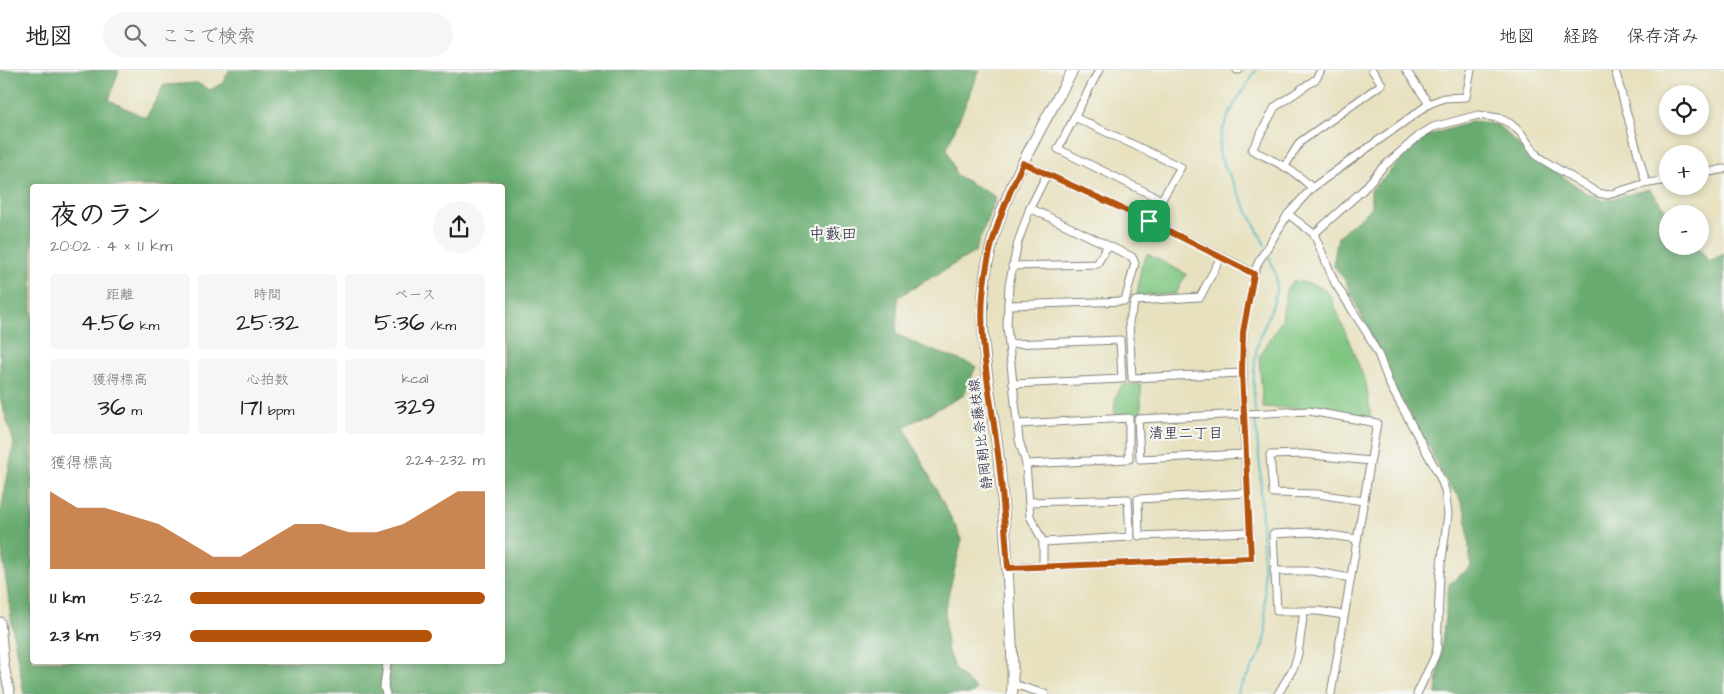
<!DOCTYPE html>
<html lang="ja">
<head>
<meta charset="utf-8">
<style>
  :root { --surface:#fff; --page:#f6f6f6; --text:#202124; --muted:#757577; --line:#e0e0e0; --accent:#b45309 }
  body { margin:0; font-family:"Architects Daughter","Klee One",sans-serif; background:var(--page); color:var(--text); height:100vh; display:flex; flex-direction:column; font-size:19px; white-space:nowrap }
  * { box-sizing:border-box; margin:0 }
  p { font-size:16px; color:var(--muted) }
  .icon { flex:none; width:28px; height:28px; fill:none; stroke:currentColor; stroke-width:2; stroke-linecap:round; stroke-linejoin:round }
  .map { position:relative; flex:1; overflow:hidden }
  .panel { position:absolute; left:30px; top:114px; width:475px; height:480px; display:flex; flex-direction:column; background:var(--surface); border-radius:5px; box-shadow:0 2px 8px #0003 }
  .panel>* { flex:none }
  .controls { position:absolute; left:1659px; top:15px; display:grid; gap:10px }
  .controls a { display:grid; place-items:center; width:50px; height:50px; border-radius:50%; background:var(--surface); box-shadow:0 2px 8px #0003; font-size:25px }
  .pin { position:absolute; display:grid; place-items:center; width:42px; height:42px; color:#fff; margin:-21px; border-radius:10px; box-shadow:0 2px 8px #0006 }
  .round { display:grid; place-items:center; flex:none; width:52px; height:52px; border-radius:26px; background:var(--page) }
  .headline { display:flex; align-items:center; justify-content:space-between; height:85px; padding:0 20px }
  h1 { font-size:28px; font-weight:600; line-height:38px }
  .metrics { display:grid; grid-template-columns:repeat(3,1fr); gap:8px; height:85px; padding:5px 20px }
  .metrics div { display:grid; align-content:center; border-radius:5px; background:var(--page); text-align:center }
  .metrics b { font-size:25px; font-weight:600 }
  .metrics small { font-size:14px; font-weight:400 }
  .metrics p { font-size:14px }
  .chart { height:140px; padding:10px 20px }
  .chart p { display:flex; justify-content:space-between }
  .chart svg { width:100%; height:90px; margin-top:5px; fill:var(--accent); opacity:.7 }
  ul { padding:0 20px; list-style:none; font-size:16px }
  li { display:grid; grid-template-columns:80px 60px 1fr; align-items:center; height:38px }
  li i { height:12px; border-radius:6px; background:var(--accent) }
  header { display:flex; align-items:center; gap:30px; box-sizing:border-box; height:70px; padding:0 25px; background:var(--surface); border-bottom:1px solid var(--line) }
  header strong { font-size:24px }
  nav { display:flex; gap:28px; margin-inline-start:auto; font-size:18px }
  .search { width:350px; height:45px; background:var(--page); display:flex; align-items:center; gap:12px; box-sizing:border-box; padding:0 18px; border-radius:28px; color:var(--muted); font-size:19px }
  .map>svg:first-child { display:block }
  .green { fill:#7fc681; stroke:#50745e }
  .forest { fill:#67ab6f; stroke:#465; fill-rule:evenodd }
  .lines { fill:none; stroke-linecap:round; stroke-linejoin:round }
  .stream { stroke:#4ab8c4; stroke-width:2 }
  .minor-casing { stroke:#84827d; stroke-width:9 }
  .tertiary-casing { stroke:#84827d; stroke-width:11 }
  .secondary-casing { stroke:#84827d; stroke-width:12 }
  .minor { stroke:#fff; stroke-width:7 }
  .tertiary { stroke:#fff; stroke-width:9 }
  .secondary { stroke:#fff; stroke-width:10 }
  .route-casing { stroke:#fff; stroke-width:10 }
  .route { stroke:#b45309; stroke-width:6 }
  .labels { text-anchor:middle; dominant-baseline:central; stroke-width:4.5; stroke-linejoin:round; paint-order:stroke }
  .street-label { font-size:14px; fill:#22223b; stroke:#f6f6f2 }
  .neighbourhood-label { font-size:15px; fill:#22223b; stroke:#f6f6f2 }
  .quarter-label { font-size:16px; fill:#22223b; stroke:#f6f6f2 }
</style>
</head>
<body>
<header>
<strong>地図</strong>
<div class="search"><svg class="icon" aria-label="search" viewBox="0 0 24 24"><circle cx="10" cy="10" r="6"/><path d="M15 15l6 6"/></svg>ここで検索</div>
<nav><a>地図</a><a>経路</a><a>保存済み</a></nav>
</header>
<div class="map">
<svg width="1724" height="624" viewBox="0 0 1724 624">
  <rect width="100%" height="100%" fill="#f6f6f2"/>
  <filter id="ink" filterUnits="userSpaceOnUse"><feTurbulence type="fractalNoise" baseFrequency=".02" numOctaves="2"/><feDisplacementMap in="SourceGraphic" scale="10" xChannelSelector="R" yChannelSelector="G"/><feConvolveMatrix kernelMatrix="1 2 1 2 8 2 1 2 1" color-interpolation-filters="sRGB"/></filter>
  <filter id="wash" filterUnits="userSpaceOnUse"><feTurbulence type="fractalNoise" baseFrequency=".0096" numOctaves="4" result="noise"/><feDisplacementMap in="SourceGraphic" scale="20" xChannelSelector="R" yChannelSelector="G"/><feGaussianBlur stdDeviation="1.12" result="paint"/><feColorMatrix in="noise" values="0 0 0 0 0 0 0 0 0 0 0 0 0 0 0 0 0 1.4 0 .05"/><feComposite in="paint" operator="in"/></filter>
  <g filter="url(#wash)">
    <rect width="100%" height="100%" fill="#e7e1bf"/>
    <!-- green -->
    <g class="green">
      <path d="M 1147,184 L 1186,204 L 1176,224 L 1137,225 L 1141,197 Z"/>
      <path d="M 1293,211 C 1310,213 1318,214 1330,225 L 1366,313 L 1371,347 L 1309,339 L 1263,337 L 1259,287 L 1282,250 L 1286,220 Z"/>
      <path d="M 1128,314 L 1141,314 L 1141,343 L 1115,344 C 1113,332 1116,326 1122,315 Z"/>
    </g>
    <!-- forest -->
    <g class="forest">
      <path d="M 0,0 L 119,0 L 109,30 L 146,48 L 164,15 L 197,13 L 210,20 L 224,12 L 229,0 L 980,0 L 947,78 L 956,105 L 996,127 L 975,182 L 898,227 L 896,264 L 926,278 L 976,296 L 964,325 L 904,357 L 962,469 L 945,539 L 947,579 L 955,600 L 976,619 L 972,624 L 24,624 L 13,562 L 0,465 L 0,446 L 14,373 L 0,328 ZM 32,116 L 502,116 L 502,591 L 32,591 Z"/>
      <path d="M 1475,51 L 1498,55 L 1522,78 L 1585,122 L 1604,131 L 1649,119 L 1669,144 L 1668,144 L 1668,176 L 1697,176 L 1709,191 L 1724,184 L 1724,624 L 1436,624 L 1449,514 L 1471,497 L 1466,444 L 1458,425 L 1449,416 L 1437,395 L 1429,376 L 1393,315 L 1345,210 L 1333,195 L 1338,167 L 1371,138 L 1371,120 L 1424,67 Z"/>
    </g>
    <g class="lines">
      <!-- stream -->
      <g class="stream">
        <path d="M 1256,0 C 1240,26 1218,53 1219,85 L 1265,175"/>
        <path d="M 1255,342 C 1253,321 1253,297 1257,277 C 1262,253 1280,233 1276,207 C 1275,199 1270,190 1267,182"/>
        <path d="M 1237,624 C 1246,605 1263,586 1266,565 L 1260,397 L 1255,347"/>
      </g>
    </g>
  </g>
  <g filter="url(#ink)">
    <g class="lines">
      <!-- minor casing -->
      <g class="minor-casing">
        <g id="minor">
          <path d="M 1099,0 L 1058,79 L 1162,130"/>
          <path d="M 1237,0 L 1239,0"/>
          <path d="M 1406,0 L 1429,34"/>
          <path d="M 1615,0 L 1646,113"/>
          <path d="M 1074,47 L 1181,97 L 1149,151"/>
          <path d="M 1023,93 L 1149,151 L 1254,203"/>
          <path d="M 1285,96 L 1300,72 L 1382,14 L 1372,0"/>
          <path d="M 1700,104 L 1724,99"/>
          <path d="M 1312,118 C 1295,100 1274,91 1252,80 L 1275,37 L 1316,9 L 1321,0"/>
          <path d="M 1288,144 L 1314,164 L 1335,213 L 1367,263 L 1379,286 L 1389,313 L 1439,405 L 1445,420 L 1448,444 L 1440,503 L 1437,579 L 1435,586 L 1417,624"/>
          <path d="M 1314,164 L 1363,120 L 1382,98 L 1420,65 L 1433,57 L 1478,45 L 1499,48 L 1511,54 L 1521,63 L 1538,87 L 1598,123 L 1608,125 L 1643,114 L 1668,110"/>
          <path d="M 1221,187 L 1200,227 L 1135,231 L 1129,251 L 1132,308 L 1242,303"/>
          <path d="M 1012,196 L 1097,194 L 1107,177"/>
          <path d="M 1008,235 L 1125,231 L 1135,193 L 1132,187 L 1030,138"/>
          <path d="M 1009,274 L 1120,270 L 1122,309 L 1013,314"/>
          <path d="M 1018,354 L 1129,348 L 1129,389 L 1026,394"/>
          <path d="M 1245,384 L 1140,389 L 1138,349 L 1309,341 L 1377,353 L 1331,624"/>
          <path d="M 1247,423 L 1138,429 L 1139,466 L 1250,462"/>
          <path d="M 1363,431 L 1318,424 L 1273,423 L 1270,385 L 1303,384 L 1370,391"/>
          <path d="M 1029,432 L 1128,429 L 1130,467 L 1043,472"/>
          <path d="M 1043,497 L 1043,472 L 1030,446 L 1026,394 L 1019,370 L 1007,256 L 1009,215 L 1018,172 L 1030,138 L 1047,104"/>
          <path d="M 1008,498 L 1251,488 L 1243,343 L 1243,262 L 1254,203 L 1259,191 L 1288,144 L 1312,118 L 1429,34 L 1444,28 L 1466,27 L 1471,0"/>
          <path d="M 1274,501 L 1312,501 L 1350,508"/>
          <path d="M 1344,545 L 1318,541 L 1277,541 L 1273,464 L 1311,462 L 1357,469"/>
          <path d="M 384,591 L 387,594 L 384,617 L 386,624"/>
          <path d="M 1013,614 L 1045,624"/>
          <path d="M 1278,624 L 1294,597 L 1298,584 L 1304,541"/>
        </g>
      </g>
      <!-- tertiary casing -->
      <g class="tertiary-casing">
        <path id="tertiary" d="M 0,552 L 4,596 L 10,624"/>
      </g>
      <!-- secondary casing -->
      <g class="secondary-casing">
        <path id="secondary" d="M 1012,624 C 1014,598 1011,571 1010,544 C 1007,488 1004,430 997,374 C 989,319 978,264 985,208 C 995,132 1037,66 1073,0"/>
      </g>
      <!-- minor -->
      <use href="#minor" class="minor"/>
      <!-- tertiary -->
      <use href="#tertiary" class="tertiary"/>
      <!-- secondary -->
      <use href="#secondary" class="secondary"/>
    </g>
  </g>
  <g class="lines" filter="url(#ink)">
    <!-- route casing -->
    <g class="route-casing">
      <path id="route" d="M 1023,93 L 1149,151 L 1254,204 L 1243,262 L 1242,303 L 1251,488 L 1008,498 C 1005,460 1003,422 998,384 C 991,326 976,266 985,207 C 991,166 1006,130 1023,93 Z"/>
    </g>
    <!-- route -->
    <use href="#route" class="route"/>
  </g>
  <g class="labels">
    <!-- street labels -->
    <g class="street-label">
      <text transform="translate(981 364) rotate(-97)">静岡朝比奈藤枝線</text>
    </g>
    <!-- neighbourhood labels -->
    <g class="neighbourhood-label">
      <text x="1186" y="363">清里二丁目</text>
    </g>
    <!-- quarter labels -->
    <g class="quarter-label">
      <text x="833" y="164">中藪田</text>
    </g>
  </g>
</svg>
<div class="controls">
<a><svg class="icon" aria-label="locate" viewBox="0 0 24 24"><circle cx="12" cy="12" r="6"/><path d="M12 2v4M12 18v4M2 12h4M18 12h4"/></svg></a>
<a>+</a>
<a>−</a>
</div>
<div class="pin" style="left:1149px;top:151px;background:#1e9e55"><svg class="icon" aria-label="arrive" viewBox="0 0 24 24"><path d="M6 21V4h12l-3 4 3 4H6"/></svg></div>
<section class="panel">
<div class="headline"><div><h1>夜のラン</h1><p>20:02 · 4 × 1.1 km</p></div><a class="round"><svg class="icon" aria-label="share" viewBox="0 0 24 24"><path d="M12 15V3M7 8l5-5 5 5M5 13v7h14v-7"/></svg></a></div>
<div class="metrics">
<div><p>距離</p><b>4.56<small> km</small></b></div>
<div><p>時間</p><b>25:32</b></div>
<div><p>ペース</p><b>5:36<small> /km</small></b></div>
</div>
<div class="metrics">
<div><p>獲得標高</p><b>36<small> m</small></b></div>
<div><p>心拍数</p><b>171<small> bpm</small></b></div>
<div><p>kcal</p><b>329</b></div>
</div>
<div class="chart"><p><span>獲得標高</span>224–232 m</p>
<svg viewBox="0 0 160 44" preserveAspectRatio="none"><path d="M0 44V6L10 14L20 14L30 18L40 22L50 30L60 38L70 38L80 30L90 22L100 22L110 26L120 26L130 22L140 14L150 6L160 6V44z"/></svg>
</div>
<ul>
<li><b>1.1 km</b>5:22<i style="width:100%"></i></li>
<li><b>2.3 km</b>5:39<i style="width:82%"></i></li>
</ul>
</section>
</div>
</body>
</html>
